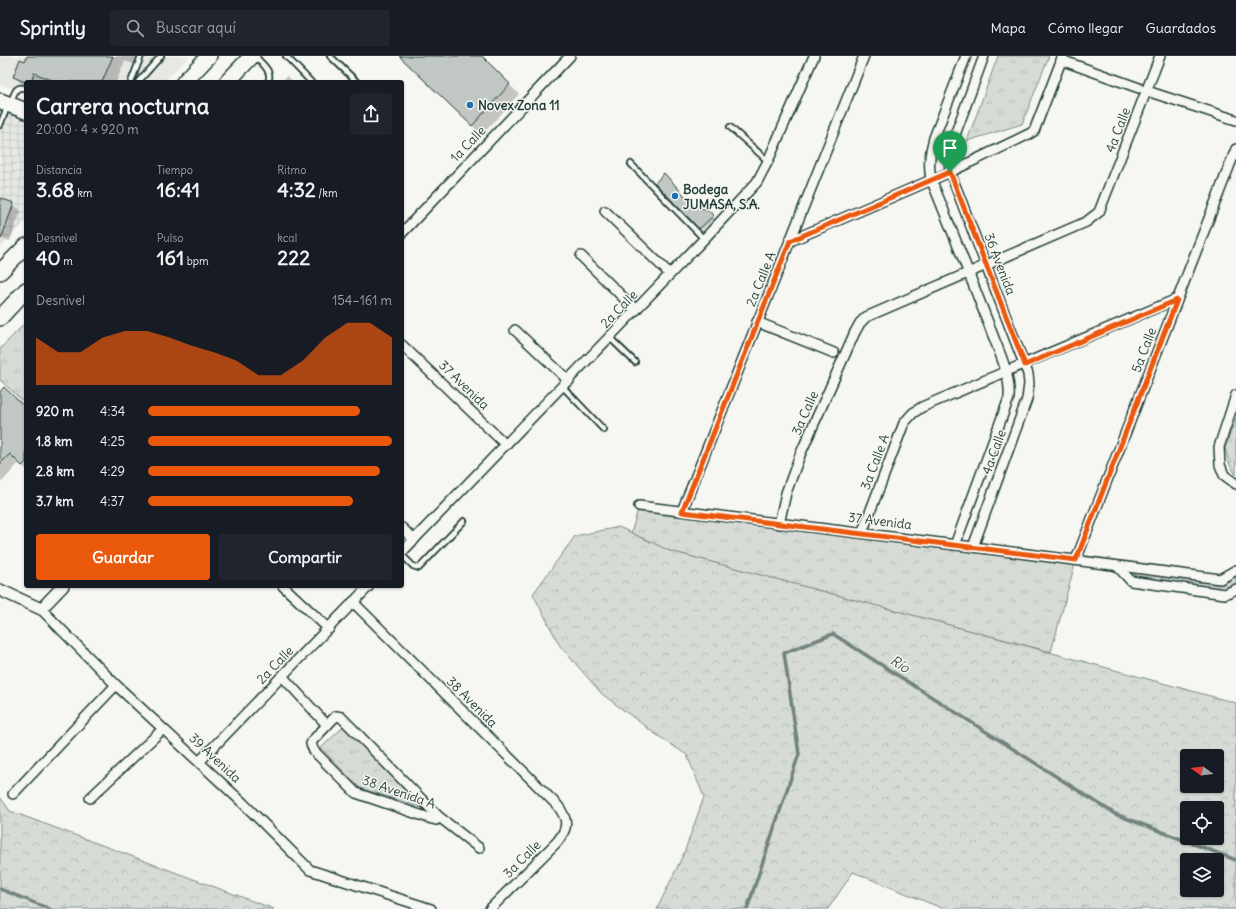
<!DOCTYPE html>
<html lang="es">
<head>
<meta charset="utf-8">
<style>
  :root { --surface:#171b24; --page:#20242c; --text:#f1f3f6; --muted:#9ea1a6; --line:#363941; --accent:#ea580c }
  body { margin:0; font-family:Delius,sans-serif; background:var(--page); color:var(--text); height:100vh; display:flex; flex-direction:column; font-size:15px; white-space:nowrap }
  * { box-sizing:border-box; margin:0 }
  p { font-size:13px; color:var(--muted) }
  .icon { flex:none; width:22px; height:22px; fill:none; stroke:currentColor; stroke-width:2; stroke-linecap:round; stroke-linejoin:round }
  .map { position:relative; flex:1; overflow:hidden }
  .details { position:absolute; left:24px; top:24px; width:380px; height:508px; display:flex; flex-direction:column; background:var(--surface); border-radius:4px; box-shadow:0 1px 3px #0004 }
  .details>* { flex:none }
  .needle { width:26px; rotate:285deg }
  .controls { position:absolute; left:1180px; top:693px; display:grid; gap:8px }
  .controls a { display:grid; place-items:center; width:44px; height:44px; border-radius:4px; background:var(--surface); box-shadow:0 1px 3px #0004; font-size:20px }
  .pin { position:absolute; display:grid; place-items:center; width:34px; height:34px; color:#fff; margin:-41px -17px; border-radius:50% 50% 50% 0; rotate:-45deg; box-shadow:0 0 4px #0007 }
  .pin .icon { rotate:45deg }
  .round { display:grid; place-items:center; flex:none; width:42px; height:42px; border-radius:4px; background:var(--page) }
  .summary { display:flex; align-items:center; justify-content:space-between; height:68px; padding:0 12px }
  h1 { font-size:22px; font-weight:700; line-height:30px }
  .figures { display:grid; grid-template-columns:repeat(3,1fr); gap:6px; height:68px; padding:4px 12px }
  .figures div { display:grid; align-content:center }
  .figures b { font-size:20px; font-weight:700 }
  .figures small { font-size:11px; font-weight:400 }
  .figures p { font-size:11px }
  .chart { height:112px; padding:8px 12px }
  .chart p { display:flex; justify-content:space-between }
  .chart svg { width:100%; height:72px; margin-top:4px; fill:var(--accent); opacity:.7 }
  .cta { display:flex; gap:8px; margin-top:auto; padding:8px 12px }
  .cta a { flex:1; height:46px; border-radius:4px; background:var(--accent); color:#fff; font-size:16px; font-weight:700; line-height:46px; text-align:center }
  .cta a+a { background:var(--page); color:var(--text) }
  ul { padding:0 12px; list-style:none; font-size:13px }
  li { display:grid; grid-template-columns:64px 48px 1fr; align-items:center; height:30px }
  li i { height:10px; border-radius:5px; background:var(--accent) }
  header { display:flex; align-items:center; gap:24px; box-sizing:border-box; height:56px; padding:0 20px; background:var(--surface); border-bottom:1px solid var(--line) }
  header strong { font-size:19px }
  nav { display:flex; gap:22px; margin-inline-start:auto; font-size:14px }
  .search { width:280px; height:36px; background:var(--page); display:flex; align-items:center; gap:10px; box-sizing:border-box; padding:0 14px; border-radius:4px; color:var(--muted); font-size:15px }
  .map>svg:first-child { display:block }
  .built { fill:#e6e8e4 }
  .industrial { fill:url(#industrial-grid) }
  .grass { fill:url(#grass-tufts); stroke:#7a8c85 }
  .forest { fill:url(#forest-crowns); stroke:#7a8c85; fill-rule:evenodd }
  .garden { fill:url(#garden-dots); stroke:#7a8c85 }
  .shadow { fill:#0003 }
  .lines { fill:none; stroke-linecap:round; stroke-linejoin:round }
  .stream { stroke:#72847d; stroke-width:3.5 }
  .building { fill:#c1c8c3; stroke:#1f3d34 }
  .service-casing { stroke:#1f3d34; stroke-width:8 }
  .minor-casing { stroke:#1f3d34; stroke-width:12 }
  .tertiary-casing { stroke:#1f3d34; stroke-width:14 }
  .trunk-casing { stroke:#1f3d34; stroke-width:18 }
  .service { stroke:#f6f6f2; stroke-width:4.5 }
  .minor { stroke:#f6f6f2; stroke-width:9 }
  .tertiary { stroke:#f6f6f2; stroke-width:11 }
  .trunk { stroke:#f6f6f2; stroke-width:15 }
  .route-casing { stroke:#fff; stroke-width:8 }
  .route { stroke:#ea580c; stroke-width:5 }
  .poi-dot { fill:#1f6fb2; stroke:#f6f6f2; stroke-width:1.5 }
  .labels { text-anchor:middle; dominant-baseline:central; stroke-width:3; stroke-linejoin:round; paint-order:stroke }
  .poi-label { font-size:13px; font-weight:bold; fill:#1f3d34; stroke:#f6f6f2; text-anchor:start }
  .street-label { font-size:13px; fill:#1f3d34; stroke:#f6f6f2 }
  .water-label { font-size:14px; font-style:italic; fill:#425a52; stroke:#f6f6f2 }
</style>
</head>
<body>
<header>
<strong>Sprintly</strong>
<div class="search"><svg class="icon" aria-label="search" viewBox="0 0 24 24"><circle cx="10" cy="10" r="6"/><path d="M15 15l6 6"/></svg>Buscar aquí</div>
<nav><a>Mapa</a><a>Cómo llegar</a><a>Guardados</a></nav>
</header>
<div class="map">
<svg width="1236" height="853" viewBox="0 0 1236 853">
  <defs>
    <pattern id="industrial-grid" width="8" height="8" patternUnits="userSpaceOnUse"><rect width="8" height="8" fill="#e6e8e4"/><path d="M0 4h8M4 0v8" fill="none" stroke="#c5c8c4"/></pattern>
    <pattern id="grass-tufts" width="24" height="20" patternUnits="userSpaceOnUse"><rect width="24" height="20" fill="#d6dbd6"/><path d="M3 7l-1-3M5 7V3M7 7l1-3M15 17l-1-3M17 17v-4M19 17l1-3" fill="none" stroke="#b7bdb8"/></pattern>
    <pattern id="forest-crowns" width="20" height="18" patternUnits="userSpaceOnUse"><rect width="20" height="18" fill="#d6dbd6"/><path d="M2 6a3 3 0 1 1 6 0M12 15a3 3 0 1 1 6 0" fill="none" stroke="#b7bdb8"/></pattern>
    <pattern id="garden-dots" width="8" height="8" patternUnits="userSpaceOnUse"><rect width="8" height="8" fill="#d6dbd6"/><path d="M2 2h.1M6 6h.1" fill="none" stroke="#b7bdb8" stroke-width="1.8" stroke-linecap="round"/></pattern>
  </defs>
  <rect width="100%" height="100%" fill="#f6f6f2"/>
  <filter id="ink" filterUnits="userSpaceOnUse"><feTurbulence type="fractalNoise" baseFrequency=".025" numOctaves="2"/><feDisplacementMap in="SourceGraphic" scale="8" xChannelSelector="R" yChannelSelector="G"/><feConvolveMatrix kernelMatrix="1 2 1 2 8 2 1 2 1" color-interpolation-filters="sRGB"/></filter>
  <g filter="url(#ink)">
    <!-- built -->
    <path class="built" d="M 0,0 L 189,0 L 164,26 L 26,26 L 26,38 L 0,28 Z"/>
    <!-- industrial -->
    <path class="industrial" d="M 0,54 L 26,64 L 26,165 L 0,191 Z"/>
    <!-- grass -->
    <g class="grass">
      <path d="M 998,0 L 1049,0 L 1022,68 L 967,85 Z"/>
      <path d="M 26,266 L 26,348 L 0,324 L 0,293 Z"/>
      <path d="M 1236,362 L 1236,419 L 1229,407 L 1225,392 Z"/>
      <path d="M 639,450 L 1076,504 L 1051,596 L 670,495 L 631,477 Z"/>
      <path d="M 344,670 L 426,753 L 360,732 L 321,692 Z"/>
    </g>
    <!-- forest -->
    <g class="forest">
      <path d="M 619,471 L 670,495 L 942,567 L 1236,647 L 1236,853 L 944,853 L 853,816 L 828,853 L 657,853 L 684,797 L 704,741 L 687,699 L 654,677 L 602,638 L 560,590 L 533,538 L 575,480 ZM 1187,700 L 1217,700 L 1217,730 L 1187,730 ZM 1187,752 L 1217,752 L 1217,782 L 1187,782 ZM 1187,804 L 1217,804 L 1217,834 L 1187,834 Z"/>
      <path d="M 0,741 L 10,755 L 274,853 L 0,853 Z"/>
    </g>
    <!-- garden -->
    <path class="garden" d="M 1135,517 L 1223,529 L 1236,520 L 1236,528 L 1223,534 L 1134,520 Z"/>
    <!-- shadow -->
    <g class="shadow">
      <path d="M 28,0 L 142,0 L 139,10 L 125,5 L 116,26 L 26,26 L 26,32 L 15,21 L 26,6 Z"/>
      <path d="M 401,0 L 480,0 L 519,38 L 482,79 Z"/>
      <path d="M 287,20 L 294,26 L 281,26 Z"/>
      <path d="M 656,127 L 695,152 L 706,154 L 715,162 L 702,174 Z"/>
      <path d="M 0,143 L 13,148 L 21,155 L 10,185 L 0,182 Z"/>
      <path d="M 0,337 L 26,353 L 26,413 L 19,407 L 2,426 L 0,424 Z"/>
    </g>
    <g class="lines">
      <!-- stream -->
      <g class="stream">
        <path d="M 0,833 L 50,853"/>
        <path d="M 747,853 L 799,698 L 784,597 L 833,578 L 1115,758 L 1236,804"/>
      </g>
    </g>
    <!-- building -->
    <g class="building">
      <path d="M 27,0 L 113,0 L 102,26 L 57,26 L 34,17 L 31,26 L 25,26 L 13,21 L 20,3 L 25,5 Z"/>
      <path d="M 399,0 L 482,0 L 510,28 L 472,70 Z"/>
      <path d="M 664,117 L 695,151 L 706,153 L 714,159 L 699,173 L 655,127 Z"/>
      <path d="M 0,142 L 14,147 L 1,183 L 0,183 Z"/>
      <path d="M 4,331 L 26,352 L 26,406 L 22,410 L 10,398 L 0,408 L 0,336 Z"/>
    </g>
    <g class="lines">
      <!-- service casing -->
      <g class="service-casing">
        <g id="service">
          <path d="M 255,0 C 262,8 273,15 268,26"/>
          <path d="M 286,0 L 311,26"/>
          <path d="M 330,0 L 357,26"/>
          <path d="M 131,26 L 141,0"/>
          <path d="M 138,26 L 161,0"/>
          <path d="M 12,43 C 15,35 17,29 26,33"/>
          <path d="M 0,69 L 8,49"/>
          <path d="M 730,71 L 768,105"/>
          <path d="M 631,108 L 704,183"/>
          <path d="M 610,282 L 635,306"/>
          <path d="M 563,331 L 604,374"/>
          <path d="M 402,499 L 413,510 L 419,512 L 464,465"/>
        </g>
      </g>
      <!-- minor casing -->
      <g class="minor-casing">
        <g id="minor">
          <path d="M 1061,4 L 1139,32"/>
          <path d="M 1147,35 L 1236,64"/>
          <path d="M 605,155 L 670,218"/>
          <path d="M 402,177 L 570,0"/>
          <path d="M 790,185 L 950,116 L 1029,78 L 1034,75 L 1063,0"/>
          <path d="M 581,200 L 636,254"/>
          <path d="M 757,266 L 834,297"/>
          <path d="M 515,274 L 569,325"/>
          <path d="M 402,289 L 506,389"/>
          <path d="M 1236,339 L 1219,391 L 1220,409 L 1224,419 L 1236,428"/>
          <path d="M 639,450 L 973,491 L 1220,523 L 1236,514"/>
          <path d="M 682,455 L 864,0"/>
          <path d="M 779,468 L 786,437 L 800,399 L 855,276 L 860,267 L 866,261 L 1086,166 L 1099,156 L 1160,0"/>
          <path d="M 402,472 L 414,484"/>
          <path d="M 862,477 L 904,367 L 913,357 L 922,351 L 1177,243"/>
          <path d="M 955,489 L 1009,342 C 1011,317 997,292 989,269 C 970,220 951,172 931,123 C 928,108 930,97 934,82 L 966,0"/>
          <path d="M 973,491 L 1027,343 L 1029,328 L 1028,318 L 950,116 L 949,99 L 952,87 L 984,0"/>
          <path d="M 402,496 L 704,183 L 757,126 L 768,105 L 814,0"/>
          <path d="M 1076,504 L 1236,93"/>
          <path d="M 1117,510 L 1131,525 L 1225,538 L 1236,533"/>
          <path d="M 283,530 L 329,573"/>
          <path d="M 353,546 L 558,750 C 569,765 568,772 557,786 L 490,853"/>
          <path d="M 41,553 L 116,629 L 243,747 L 310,814 L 431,853"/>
          <path d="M 283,621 L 327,669"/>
          <path d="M 199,706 L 369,530"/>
          <path d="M 13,738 L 116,629"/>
          <path d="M 90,742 L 163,673"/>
          <path d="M 438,760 L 436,764 L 432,763 L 356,737 L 314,695 L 311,688 L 313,684 L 334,662 L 336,660 L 341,661 L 438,760 L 479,792"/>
        </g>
      </g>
      <!-- tertiary casing -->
      <g class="tertiary-casing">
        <path id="tertiary" d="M 0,534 L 41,553 L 63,530"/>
      </g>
      <!-- trunk casing -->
      <g class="trunk-casing">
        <g id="trunk">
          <path d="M 184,26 L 209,0"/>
          <path d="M 227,26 L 252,0"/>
          <path d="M 0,45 L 26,55"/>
          <path d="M 0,216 L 26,190"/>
          <path d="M 0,262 L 26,234"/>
        </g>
      </g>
      <!-- service -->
      <use href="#service" class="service"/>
      <!-- minor -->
      <use href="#minor" class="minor"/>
      <!-- tertiary -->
      <use href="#tertiary" class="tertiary"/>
      <!-- trunk -->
      <use href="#trunk" class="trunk"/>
    </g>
  </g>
  <g class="lines" filter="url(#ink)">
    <!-- route casing -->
    <g class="route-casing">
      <path id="route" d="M 950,116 L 1025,309 L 1177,244 L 1076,504 L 682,456 L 790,185 Z"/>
    </g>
    <!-- route -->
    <use href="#route" class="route"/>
  </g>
  <!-- markers -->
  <g class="poi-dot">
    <circle cx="470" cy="49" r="4"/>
    <circle cx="675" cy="140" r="4"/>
  </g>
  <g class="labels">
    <!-- poi labels -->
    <g class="poi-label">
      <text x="478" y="49">Novex Zona 11</text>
      <text x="683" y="133">Bodega<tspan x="683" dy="15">JUMASA, S.A.</tspan></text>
    </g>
    <!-- street labels -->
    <g class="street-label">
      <text transform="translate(1118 74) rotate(-69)">4a Calle</text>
      <text transform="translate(468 88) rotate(-46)">1a Calle</text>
      <text transform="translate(1000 208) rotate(69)">36 Avenida</text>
      <text transform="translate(761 223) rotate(-68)">2a Calle A</text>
      <text transform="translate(619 253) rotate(-46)">2a Calle</text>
      <text transform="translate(1144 294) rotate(-69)">5a Calle</text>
      <text transform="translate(464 329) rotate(44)">37 Avenida</text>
      <text transform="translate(805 357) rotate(-66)">3a Calle</text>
      <text transform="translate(994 396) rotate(-70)">4a Calle</text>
      <text transform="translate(875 406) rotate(-69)">3a Calle A</text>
      <text transform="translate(880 465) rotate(7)">37 Avenida</text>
      <text transform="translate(275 609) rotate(-46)">2a Calle</text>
      <text transform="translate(472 646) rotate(45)">38 Avenida</text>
      <text transform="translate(215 702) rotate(43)">39 Avenida</text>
      <text transform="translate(399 736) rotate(19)">38 Avenida A</text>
      <text transform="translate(522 803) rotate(-45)">3a Calle</text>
    </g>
    <!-- water labels -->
    <g class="water-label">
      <text transform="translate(900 608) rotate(32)">Río</text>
    </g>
  </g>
</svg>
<div class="controls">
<a><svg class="needle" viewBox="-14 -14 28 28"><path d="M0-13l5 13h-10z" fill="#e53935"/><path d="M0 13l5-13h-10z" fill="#9ea1a6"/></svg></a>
<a><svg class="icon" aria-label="locate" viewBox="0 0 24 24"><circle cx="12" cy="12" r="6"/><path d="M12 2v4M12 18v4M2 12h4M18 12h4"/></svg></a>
<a><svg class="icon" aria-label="layers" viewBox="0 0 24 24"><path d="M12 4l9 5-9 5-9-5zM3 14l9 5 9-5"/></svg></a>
</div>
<div class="pin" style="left:950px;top:116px;background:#1e9e55"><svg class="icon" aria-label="arrive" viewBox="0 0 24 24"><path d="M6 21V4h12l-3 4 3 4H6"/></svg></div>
<section class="details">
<div class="summary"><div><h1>Carrera nocturna</h1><p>20:00 · 4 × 920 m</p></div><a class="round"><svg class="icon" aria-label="share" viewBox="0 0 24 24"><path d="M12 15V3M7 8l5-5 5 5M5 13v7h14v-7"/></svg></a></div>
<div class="figures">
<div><p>Distancia</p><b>3.68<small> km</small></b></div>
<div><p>Tiempo</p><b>16:41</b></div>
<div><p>Ritmo</p><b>4:32<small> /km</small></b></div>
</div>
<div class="figures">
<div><p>Desnivel</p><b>40<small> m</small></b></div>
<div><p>Pulso</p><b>161<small> bpm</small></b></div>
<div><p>kcal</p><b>222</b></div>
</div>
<div class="chart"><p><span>Desnivel</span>154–161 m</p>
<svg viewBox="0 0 160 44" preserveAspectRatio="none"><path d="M0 44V15L10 24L20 24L30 15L40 11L50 11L60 15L70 20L80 24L90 29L100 38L110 38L120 29L130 15L140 6L150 6L160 15V44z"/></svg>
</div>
<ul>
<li><b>920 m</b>4:34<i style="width:87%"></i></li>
<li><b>1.8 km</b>4:25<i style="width:100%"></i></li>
<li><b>2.8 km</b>4:29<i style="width:95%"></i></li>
<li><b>3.7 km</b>4:37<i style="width:84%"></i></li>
</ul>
<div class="cta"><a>Guardar</a><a>Compartir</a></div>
</section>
</div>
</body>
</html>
